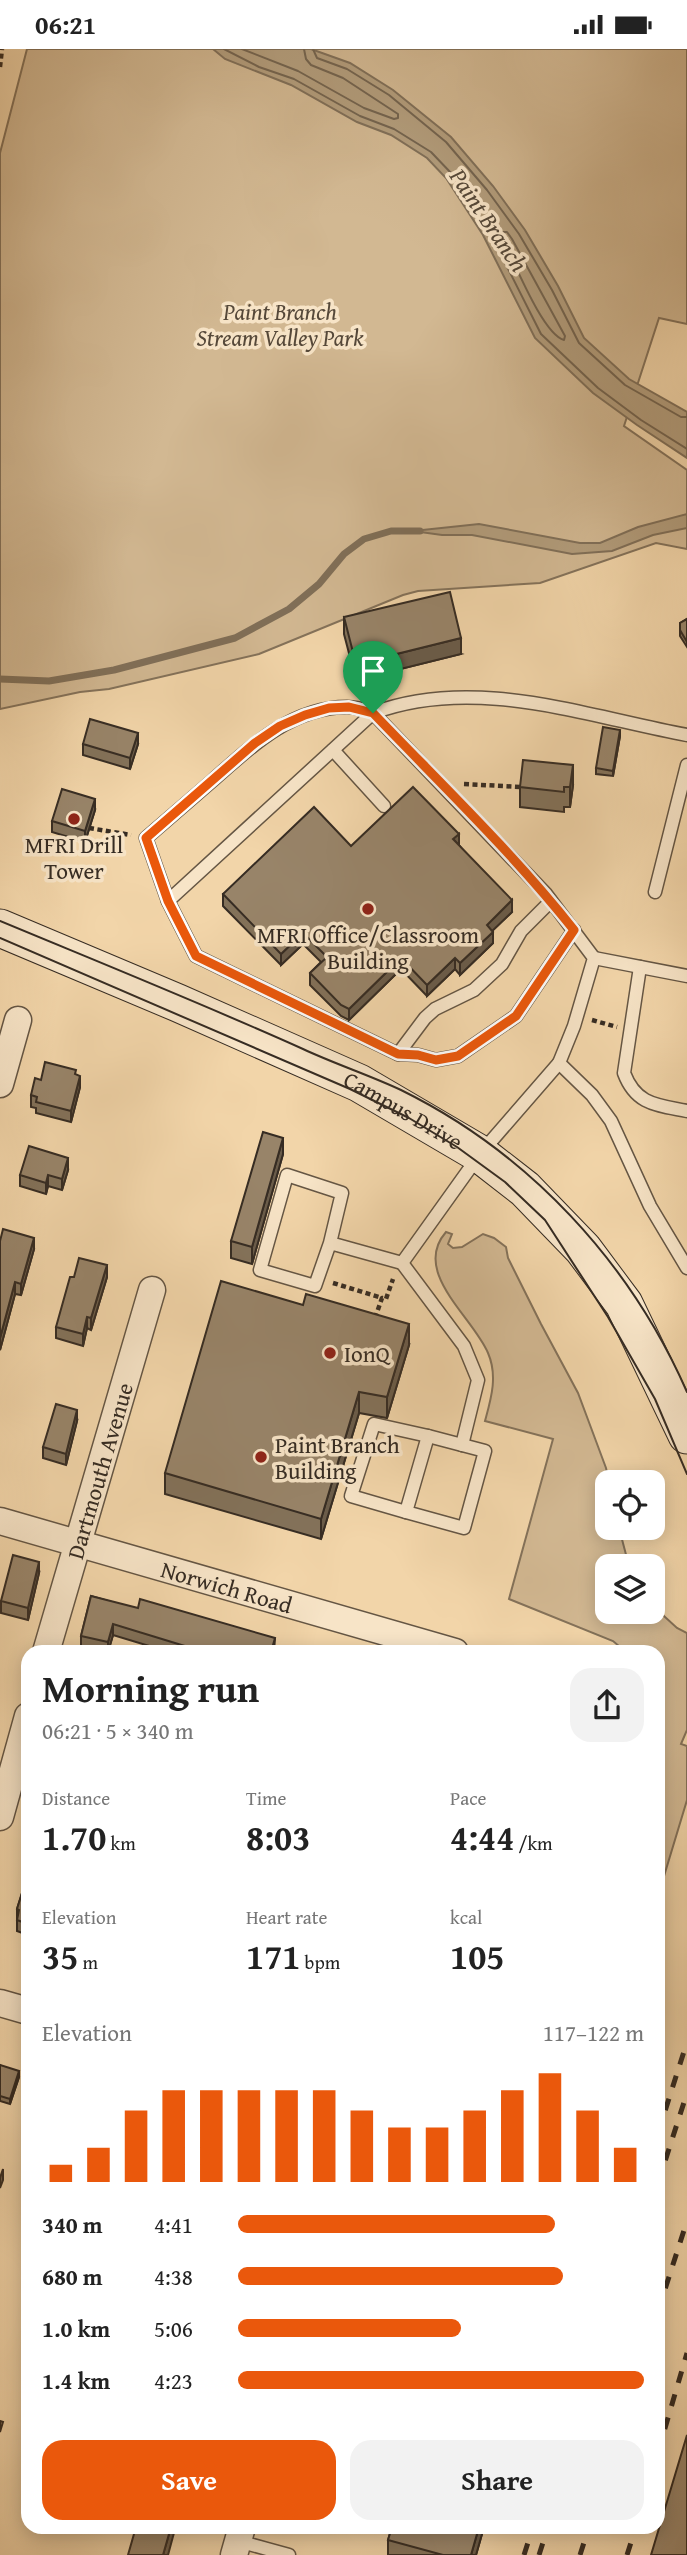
<!DOCTYPE html>
<html lang="en">
<head>
<meta charset="utf-8">
<style>
  :root { --surface:#fff; --page:#f2f2f2; --text:#222; --muted:#767676; --accent:#ea580c }
  body { margin:0; font-family:"Gentium Book Plus",serif; background:var(--page); color:var(--text); height:100vh; display:flex; flex-direction:column; font-size:26px; white-space:nowrap }
  * { box-sizing:border-box; margin:0 }
  p { font-size:23px; color:var(--muted) }
  .icon { flex:none; width:38px; height:38px; fill:none; stroke:currentColor; stroke-width:2; stroke-linecap:round; stroke-linejoin:round }
  .map { position:relative; flex:1; overflow:hidden }
  .details { position:absolute; left:21px; top:1596px; width:644px; height:889px; display:flex; flex-direction:column; background:var(--surface); border-radius:21px; box-shadow:0 4px 18px #0003 }
  .details>* { flex:none }
  .tools { position:absolute; left:595px; top:1421px; display:grid; gap:14px }
  .tools a { display:grid; place-items:center; width:70px; height:70px; border-radius:14px; background:var(--surface); box-shadow:0 4px 18px #0003; font-size:35px }
  .pin { position:absolute; display:grid; place-items:center; width:60px; height:60px; color:#fff; margin:-72px -30px; border-radius:50% 50% 50% 0; rotate:-45deg; box-shadow:0 0 7px #0007 }
  .pin .icon { rotate:45deg }
  .round { display:grid; place-items:center; flex:none; width:74px; height:74px; border-radius:21px; background:var(--page) }
  .headline { display:flex; align-items:center; justify-content:space-between; height:119px; padding:0 21px }
  h1 { font-size:38px; font-weight:700; line-height:52px }
  .metrics { display:grid; grid-template-columns:repeat(3,1fr); gap:10px; height:119px; padding:7px 21px }
  .metrics div { display:grid; align-content:center }
  .metrics b { font-size:35px; font-weight:700 }
  .metrics small { font-size:19px; font-weight:400 }
  .metrics p { font-size:19px }
  .chart { height:196px; padding:14px 21px }
  .chart p { display:flex; justify-content:space-between }
  .chart svg { width:100%; height:126px; margin-top:7px; stroke:var(--accent); stroke-width:6 }
  .button { display:flex; gap:14px; margin-top:auto; padding:14px 21px }
  .button a { flex:1; height:80px; border-radius:21px; background:var(--accent); color:#fff; font-size:28px; font-weight:700; line-height:80px; text-align:center }
  .button a+a { background:var(--page); color:var(--text) }
  ul { padding:0 21px; list-style:none; font-size:23px }
  li { display:grid; grid-template-columns:112px 84px 1fr; align-items:center; height:52px }
  li i { height:18px; border-radius:9px; background:var(--accent) }
  .status { display:flex; justify-content:space-between; align-items:center; height:49px; padding:0 35px; background:var(--surface); direction:ltr }
  .status svg { height:19px; fill:currentColor }
  .map>svg:first-child { display:block }
  .green { fill:#d2b892; stroke:#84725a; stroke-width:2 }
  .water { fill:#b29c7b; stroke:#806f58; stroke-width:2 }
  .lines { fill:none; stroke-linecap:round; stroke-linejoin:round }
  .shore { stroke:#74644f; stroke-width:2 }
  .stream { stroke:#806f58; stroke-width:7 }
  .service-casing { stroke:#655644; stroke-width:15 }
  .minor-casing { stroke:#655644; stroke-width:29 }
  .secondary-casing { stroke:#362c23; stroke-width:39 }
  .path { stroke:#362c23; stroke-width:4.5; stroke-dasharray:5 3.5; stroke-linecap:butt }
  .service { stroke:#f7e4c7; stroke-width:12 }
  .minor { stroke:#f7e4c7; stroke-width:26 }
  .secondary { stroke:#f7e4c7; stroke-width:37 }
  .tram { stroke:#362c23; stroke-width:2 }
  .rail { stroke:#362c23; stroke-width:5; stroke-dasharray:12 12; stroke-linecap:butt }
  .wall { fill:#83725a; stroke:#362c23; stroke-width:2 }
  .shaded-wall { fill:#6a5c4a; stroke:#362c23; stroke-width:2 }
  .building { fill:#988469; stroke:#362c23; stroke-width:2 }
  .route-casing { stroke:#fff; stroke-width:14 }
  .route { stroke:#ea580c; stroke-width:9 }
  .poi-dot { fill:#8f2418; stroke:#f7e4c7; stroke-width:2.5 }
  .labels { text-anchor:middle; dominant-baseline:central; stroke-width:7; stroke-linejoin:round; paint-order:stroke }
  .park-label { font-size:23px; font-style:italic; fill:#554839; stroke:#f7e4c7 }
  .poi-label { font-size:23px; fill:#362c23; stroke:#f7e4c7 }
  .street-label { font-size:23px; fill:#362c23; stroke:#f7e4c7 }
  .water-label { font-size:24px; font-style:italic; fill:#554839; stroke:#f7e4c7 }
</style>
</head>
<body>
<div class="status"><b>06:21</b><svg viewBox="0 0 49 12"><path d="M0 12V9h3v3zM5 12V6h3v6zM10 12V3h3v9zM15 12V0h3v12zM26 1h20v11H26zM47 4h2v5h-2z"/></svg></div>
<div class="map">
<svg width="687" height="2506" viewBox="0 0 687 2506">
  <rect width="100%" height="100%" fill="#f2d5a9"/>
  <filter id="stains"><feTurbulence type="fractalNoise" baseFrequency=".00286" numOctaves="4"/><feColorMatrix values="0 0 0 0 .2 0 0 0 0 .09 0 0 0 0 .02 0 0 0 .5 -.17"/></filter>
  <radialGradient id="worn" r=".72"><stop offset=".6" stop-color="#630" stop-opacity="0"/><stop offset="1" stop-color="#630" stop-opacity=".3"/></radialGradient>
  <!-- green -->
  <g class="green">
    <path d="M 27,0 L 687,0 L 687,275 L 659,269 L 624,377 L 687,421 L 687,500 L 656,494 L 540,534 L 418,542 L 403,546 L 259,605 L 109,640 L 80,643 L 0,660 L 0,104 Z"/>
    <path d="M 446,1183 L 452,1185 L 448,1195 L 453,1199 L 462,1198 L 483,1185 L 494,1189 L 506,1198 L 508,1209 L 541,1275 L 578,1344 L 590,1376 L 606,1419 L 609,1433 L 607,1479 L 619,1479 L 629,1517 L 607,1517 L 607,1563 L 653,1563 L 653,1557 L 677,1579 L 687,1584 L 687,1681 L 681,1695 L 687,1697 L 687,1751 L 658,1847 L 658,1603 L 626,1603 L 613,1592 L 509,1550 L 553,1390 L 485,1372 C 491,1350 498,1327 488,1304 C 473,1268 411,1223 446,1183 Z"/>
  </g>
  <!-- water -->
  <g class="water">
    <path d="M 213,0 L 311,0 L 350,14 L 393,41 L 451,88 L 493,137 L 525,181 L 558,237 L 584,289 L 629,330 L 687,363 L 687,409 L 637,376 L 593,344 L 535,289 L 483,186 L 446,129 L 427,109 L 391,86 L 357,73 L 291,36 L 225,10 Z"/>
    <path d="M 687,465 L 687,479 L 653,486 L 612,502 L 572,505 L 472,486 L 442,486 L 413,482 L 479,475 L 580,494 L 600,494 L 638,478 Z"/>
  </g>
  <g class="lines">
    <!-- shore -->
    <g class="shore">
      <path d="M 224,0 L 259,18 L 294,30 L 360,67 L 394,80 L 431,103 L 452,125 L 489,182 L 541,285 L 598,339 L 641,371 L 687,400"/>
      <path d="M 242,0 L 298,22 L 364,59 L 394,70 L 398,69 L 398,65 L 343,29 L 311,16 L 306,10 L 304,0"/>
      <path d="M 313,0 L 317,9 L 347,20 L 389,46 L 446,93 L 487,141 L 519,185 L 552,241 L 579,294 L 625,336 L 681,368 L 687,368"/>
      <path d="M 503,183 L 507,183 L 512,190 L 565,287 L 564,291 C 542,285 513,209 501,187 Z"/>
    </g>
    <!-- stream -->
    <path class="stream" d="M 0,630 L 49,632 L 114,621 L 235,589 L 289,560 L 319,535 L 344,505 L 364,490 L 391,482 L 420,482"/>
    <!-- service casing -->
    <g class="service-casing">
      <g id="service">
        <path d="M 333,701 L 384,757"/>
        <path d="M 655,843 L 687,716"/>
        <path d="M 168,852 L 196,907 L 398,1005 L 418,1006 L 436,1011 L 458,1007 L 516,967 L 574,881"/>
        <path d="M 594,909 L 687,927"/>
        <path d="M 640,918 L 624,1024 C 636,1056 657,1056 687,1062"/>
        <path d="M 398,1005 L 425,969 L 435,960 L 474,941 L 502,915 L 521,882 L 551,852"/>
        <path d="M 559,1014 L 574,977 L 594,909 L 546,845 L 373,664 C 365,661 356,658 347,658 C 292,658 250,698 212,732 C 190,751 168,770 146,789 L 168,852 L 373,664 C 475,626 585,667 687,686"/>
        <path d="M 330,1194 L 315,1237 L 260,1221 L 287,1126 L 342,1144 L 330,1194 L 402,1214"/>
        <path d="M 428,1387 L 485,1402 L 464,1479 L 406,1463 Z"/>
        <path d="M 462,1396 L 478,1331 L 464,1297 L 402,1214 L 480,1105 L 559,1014 L 592,1046 L 611,1072 L 650,1157 L 687,1219"/>
        <path d="M 406,1463 L 351,1447 L 374,1375 L 428,1387"/>
        <path d="M 238,2492 L 289,2506"/>
      </g>
    </g>
    <!-- minor casing -->
    <g class="minor-casing">
      <g id="minor">
        <path d="M 0,1035 L 18,971"/>
        <path id="s1" d="M 0,1472 L 455,1603"/>
        <path id="s2" d="M 46,1603 L 152,1241"/>
        <path d="M 0,1768 L 28,1667"/>
        <path d="M 0,1954 L 28,1962"/>
        <path d="M 234,2506 L 242,2478"/>
      </g>
    </g>
    <!-- secondary casing -->
    <g class="secondary-casing">
      <g id="secondary">
        <path id="s3" d="M 0,879 L 178,954 L 359,1034 L 480,1105 L 525,1140 L 583,1200 L 624,1255 L 687,1386"/>
      </g>
    </g>
    <!-- path -->
    <g class="path">
      <path d="M 0,18 L 2,0"/>
      <path d="M 464,735 L 522,738"/>
      <path d="M 89,779 L 131,786"/>
      <path d="M 592,971 L 617,978"/>
      <path d="M 333,1234 L 382,1249"/>
      <path d="M 375,1269 L 382,1249 L 386,1250 L 393,1230"/>
    </g>
    <!-- service -->
    <use href="#service" class="service"/>
    <!-- minor -->
    <use href="#minor" class="minor"/>
    <!-- secondary -->
    <use href="#secondary" class="secondary"/>
    <!-- tram -->
    <g class="tram">
      <path d="M 0,872 C 101,914 203,955 303,1000 C 335,1015 369,1026 401,1041 C 529,1104 630,1213 687,1343"/>
      <path d="M 0,889 L 350,1040 L 409,1069 L 457,1098 L 505,1133 L 545,1171 L 608,1268 L 655,1350 L 687,1425"/>
    </g>
    <!-- rail -->
    <g class="rail">
      <path d="M 658,2084 L 687,1993"/>
      <path d="M 658,2134 L 687,2044"/>
      <path d="M 658,2262 L 687,2172"/>
      <path d="M 658,2403 L 687,2304"/>
      <path d="M 524,2506 L 533,2478"/>
      <path d="M 539,2506 L 548,2478"/>
      <path d="M 580,2506 L 589,2478"/>
      <path d="M 627,2506 L 636,2478"/>
    </g>
  </g>
  <!-- wall -->
  <g class="wall">
    <path d="M 344,568 L 461,605 L 356,631 L 344,585 Z"/>
    <path d="M 687,570 L 687,598 L 680,587 L 680,574 Z"/>
    <path d="M 620,687 L 613,727 L 596,725 L 596,719 Z"/>
    <path d="M 83,695 L 138,695 L 130,720 L 83,706 Z"/>
    <path d="M 573,736 L 570,758 L 564,758 L 564,763 L 520,758 L 520,738 Z"/>
    <path d="M 95,761 L 85,793 L 52,783 L 52,772 Z"/>
    <path d="M 459,796 L 512,863 L 492,882 L 493,894 L 460,926 L 455,920 L 427,947 L 401,920 L 349,971 L 341,967 L 310,936 L 310,924 L 321,913 L 303,895 L 281,916 L 223,857 L 223,845 L 351,797 Z"/>
    <path d="M 76,1026 L 80,1038 L 71,1073 L 36,1064 L 36,1059 L 31,1058 L 31,1046 L 41,1031 Z"/>
    <path d="M 283,1105 L 252,1215 L 231,1209 L 231,1192 Z"/>
    <path d="M 68,1121 L 62,1141 L 48,1137 L 46,1145 L 20,1137 L 20,1126 Z"/>
    <path d="M 0,1192 L 34,1200 L 21,1246 L 15,1245 L 0,1301 Z"/>
    <path d="M 107,1228 L 91,1281 L 87,1279 L 83,1297 L 56,1289 L 56,1278 Z"/>
    <path d="M 409,1296 L 387,1369 L 359,1364 L 321,1490 L 165,1445 L 165,1424 Z"/>
    <path d="M 77,1372 L 66,1416 L 43,1409 L 43,1398 Z"/>
    <path d="M 39,1524 L 28,1571 L 1,1564 L 1,1552 Z"/>
    <path d="M 91,1547 L 275,1600 L 274,1603 L 169,1603 L 113,1586 L 108,1603 L 102,1603 L 81,1598 L 81,1587 Z"/>
    <path d="M 28,1825 L 28,1886 L 17,1882 L 17,1860 Z"/>
    <path d="M 0,2016 L 19,2028 L 10,2055 L 0,2052 Z"/>
    <path d="M 392,2478 L 484,2478 L 476,2506 L 388,2506 L 388,2491 Z"/>
  </g>
  <!-- shaded-wall -->
  <g class="shaded-wall">
    <path d="M 461,589 L 461,605 L 356,631 L 356,615 Z"/>
    <path d="M 620,681 L 620,687 L 613,727 L 613,722 Z"/>
    <path d="M 138,684 L 138,695 L 130,720 L 130,709 Z"/>
    <path d="M 573,716 L 573,736 L 570,758 L 570,738 Z"/>
    <path d="M 95,750 L 95,761 L 85,793 L 85,782 Z"/>
    <path d="M 459,785 L 459,796 L 453,790 Z"/>
    <path d="M 512,851 L 512,863 L 487,887 L 487,876 Z"/>
    <path d="M 493,883 L 493,894 L 460,926 L 460,914 Z"/>
    <path d="M 303,884 L 303,895 L 281,916 L 281,905 Z"/>
    <path d="M 401,909 L 401,920 L 349,971 L 349,960 Z"/>
    <path d="M 455,909 L 455,920 L 427,947 L 427,936 Z"/>
    <path d="M 80,1027 L 80,1038 L 71,1073 L 71,1062 Z"/>
    <path d="M 283,1089 L 283,1105 L 252,1215 L 252,1198 Z"/>
    <path d="M 68,1109 L 68,1121 L 62,1141 L 62,1130 Z"/>
    <path d="M 48,1126 L 48,1137 L 46,1145 L 46,1134 Z"/>
    <path d="M 34,1189 L 34,1200 L 21,1246 L 21,1235 Z"/>
    <path d="M 107,1216 L 107,1228 L 91,1281 L 91,1269 Z"/>
    <path d="M 15,1233 L 15,1245 L 0,1301 L 0,1289 Z"/>
    <path d="M 87,1268 L 87,1279 L 83,1297 L 83,1285 Z"/>
    <path d="M 409,1275 L 409,1296 L 387,1369 L 387,1348 Z"/>
    <path d="M 359,1343 L 359,1364 L 321,1490 L 321,1470 Z"/>
    <path d="M 77,1361 L 77,1372 L 66,1416 L 66,1405 Z"/>
    <path d="M 39,1513 L 39,1524 L 28,1571 L 28,1559 Z"/>
    <path d="M 113,1575 L 113,1586 L 108,1603 L 108,1593 Z"/>
    <path d="M 275,1589 L 274,1603 L 271,1603 Z"/>
    <path d="M 19,2022 L 19,2028 L 10,2055 L 10,2050 Z"/>
    <path d="M 3,2120 L 3,2131 L 0,2139 L 0,2129 Z"/>
    <path d="M 171,2478 L 175,2478 L 175,2480 L 168,2506 L 163,2506 Z"/>
    <path d="M 479,2478 L 484,2478 L 476,2506 L 471,2506 Z"/>
  </g>
  <!-- building -->
  <g class="building">
    <path d="M 450,543 L 461,589 L 356,615 L 344,568 Z"/>
    <path d="M 687,570 L 687,593 L 680,581 L 680,574 Z"/>
    <path d="M 90,670 L 138,684 L 130,709 L 83,695 Z"/>
    <path d="M 603,678 L 620,681 L 613,722 L 596,719 Z"/>
    <path d="M 523,711 L 573,716 L 570,738 L 564,738 L 564,743 L 520,738 Z"/>
    <path d="M 413,738 L 459,785 L 453,790 L 512,851 L 487,876 L 493,883 L 460,914 L 455,909 L 427,936 L 401,909 L 349,960 L 341,956 L 310,924 L 327,908 L 303,884 L 281,905 L 223,845 L 314,758 L 351,797 Z"/>
    <path d="M 62,740 L 95,750 L 85,782 L 52,772 Z"/>
    <path d="M 45,1013 L 76,1021 L 75,1025 L 80,1027 L 71,1062 L 36,1053 L 37,1048 L 31,1046 L 35,1029 L 41,1031 Z"/>
    <path d="M 263,1083 L 283,1089 L 252,1198 L 231,1192 Z"/>
    <path d="M 29,1097 L 68,1109 L 62,1130 L 48,1126 L 46,1134 L 20,1126 Z"/>
    <path d="M 3,1180 L 34,1189 L 21,1235 L 15,1233 L 0,1289 L 0,1192 Z"/>
    <path d="M 79,1209 L 107,1216 L 91,1269 L 87,1268 L 83,1285 L 56,1278 L 70,1228 L 74,1228 Z"/>
    <path d="M 221,1232 L 303,1256 L 306,1245 L 409,1275 L 387,1348 L 359,1343 L 321,1470 L 165,1424 Z"/>
    <path d="M 56,1355 L 77,1361 L 66,1405 L 43,1398 Z"/>
    <path d="M 13,1506 L 39,1513 L 28,1559 L 1,1552 Z"/>
    <path d="M 91,1547 L 138,1559 L 140,1550 L 275,1589 L 271,1603 L 187,1603 L 188,1598 L 113,1575 L 108,1593 L 81,1587 Z"/>
    <path d="M 28,1825 L 28,1875 L 17,1871 L 19,1861 L 17,1860 Z"/>
    <path d="M 0,2016 L 19,2022 L 10,2050 L 0,2047 Z"/>
    <path d="M 0,2372 L 3,2373 L 0,2383 Z"/>
    <path d="M 687,2386 L 687,2506 L 651,2506 Z"/>
    <path d="M 136,2478 L 171,2478 L 163,2506 L 128,2506 Z"/>
    <path d="M 392,2478 L 479,2478 L 471,2506 L 443,2506 L 388,2491 Z"/>
  </g>
  <g class="lines">
    <!-- route casing -->
    <g class="route-casing">
      <path id="route" d="M 349,658 L 373,664 C 441,735 513,804 574,881 L 516,967 L 458,1007 L 436,1011 L 418,1006 L 398,1005 L 196,907 L 168,852 L 146,789 L 255,694 L 280,677 L 305,666 L 329,659 Z"/>
    </g>
    <!-- route -->
    <use href="#route" class="route"/>
  </g>
  <!-- markers -->
  <g class="poi-dot">
    <circle cx="74" cy="770" r="7"/>
    <circle cx="368" cy="860" r="7"/>
    <circle cx="330" cy="1304" r="7"/>
    <circle cx="261" cy="1408" r="7"/>
  </g>
  <g class="labels">
    <!-- park labels -->
    <g class="park-label">
      <text x="280" y="262">Paint Branch<tspan x="280" dy="26">Stream Valley Park</tspan></text>
    </g>
    <!-- poi labels -->
    <g class="poi-label">
      <text x="74" y="795">MFRI Drill<tspan x="74" dy="26">Tower</tspan></text>
      <text x="368" y="885">MFRI Office/Classroom<tspan x="368" dy="26">Building</tspan></text>
      <text x="344" y="1304" text-anchor="start">IonQ</text>
      <text x="275" y="1395" text-anchor="start">Paint Branch<tspan x="275" dy="26">Building</tspan></text>
    </g>
    <!-- street labels -->
    <g class="street-label">
      <text stroke="none"><textPath href="#s3" startOffset="443">Campus Drive</textPath></text>
      <text stroke="none"><textPath href="#s2" startOffset="189">Dartmouth Avenue</textPath></text>
      <text stroke="none"><textPath href="#s1" startOffset="236">Norwich Road</textPath></text>
    </g>
    <!-- water labels -->
    <g class="water-label">
      <text transform="translate(489 171) rotate(56)">Paint Branch</text>
    </g>
  </g>
  <rect width="100%" height="100%" filter="url(#stains)"/>
  <rect width="100%" height="100%" fill="url(#worn)"/>
</svg>
<div class="tools">
<a><svg class="icon" aria-label="locate" viewBox="0 0 24 24"><circle cx="12" cy="12" r="6"/><path d="M12 2v4M12 18v4M2 12h4M18 12h4"/></svg></a>
<a><svg class="icon" aria-label="layers" viewBox="0 0 24 24"><path d="M12 4l9 5-9 5-9-5zM3 14l9 5 9-5"/></svg></a>
</div>
<div class="pin" style="left:373px;top:664px;background:#1e9e55"><svg class="icon" aria-label="arrive" viewBox="0 0 24 24"><path d="M6 21V4h12l-3 4 3 4H6"/></svg></div>
<section class="details">
<div class="headline"><div><h1>Morning run</h1><p>06:21 · 5 × 340 m</p></div><a class="round"><svg class="icon" aria-label="share" viewBox="0 0 24 24"><path d="M12 15V3M7 8l5-5 5 5M5 13v7h14v-7"/></svg></a></div>
<div class="metrics">
<div><p>Distance</p><b>1.70<small> km</small></b></div>
<div><p>Time</p><b>8:03</b></div>
<div><p>Pace</p><b>4:44<small> /km</small></b></div>
</div>
<div class="metrics">
<div><p>Elevation</p><b>35<small> m</small></b></div>
<div><p>Heart rate</p><b>171<small> bpm</small></b></div>
<div><p>kcal</p><b>105</b></div>
</div>
<div class="chart"><p><span>Elevation</span>117–122 m</p>
<svg viewBox="0 0 160 44" preserveAspectRatio="none"><path d="M5 44V38M15 44V32M25 44V19M35 44V12M45 44V12M55 44V12M65 44V12M75 44V12M85 44V19M95 44V25M105 44V25M115 44V19M125 44V12M135 44V6M145 44V19M155 44V32"/></svg>
</div>
<ul>
<li><b>340 m</b>4:41<i style="width:78%"></i></li>
<li><b>680 m</b>4:38<i style="width:80%"></i></li>
<li><b>1.0 km</b>5:06<i style="width:55%"></i></li>
<li><b>1.4 km</b>4:23<i style="width:100%"></i></li>
</ul>
<div class="button"><a>Save</a><a>Share</a></div>
</section>
</div>
</body>
</html>
